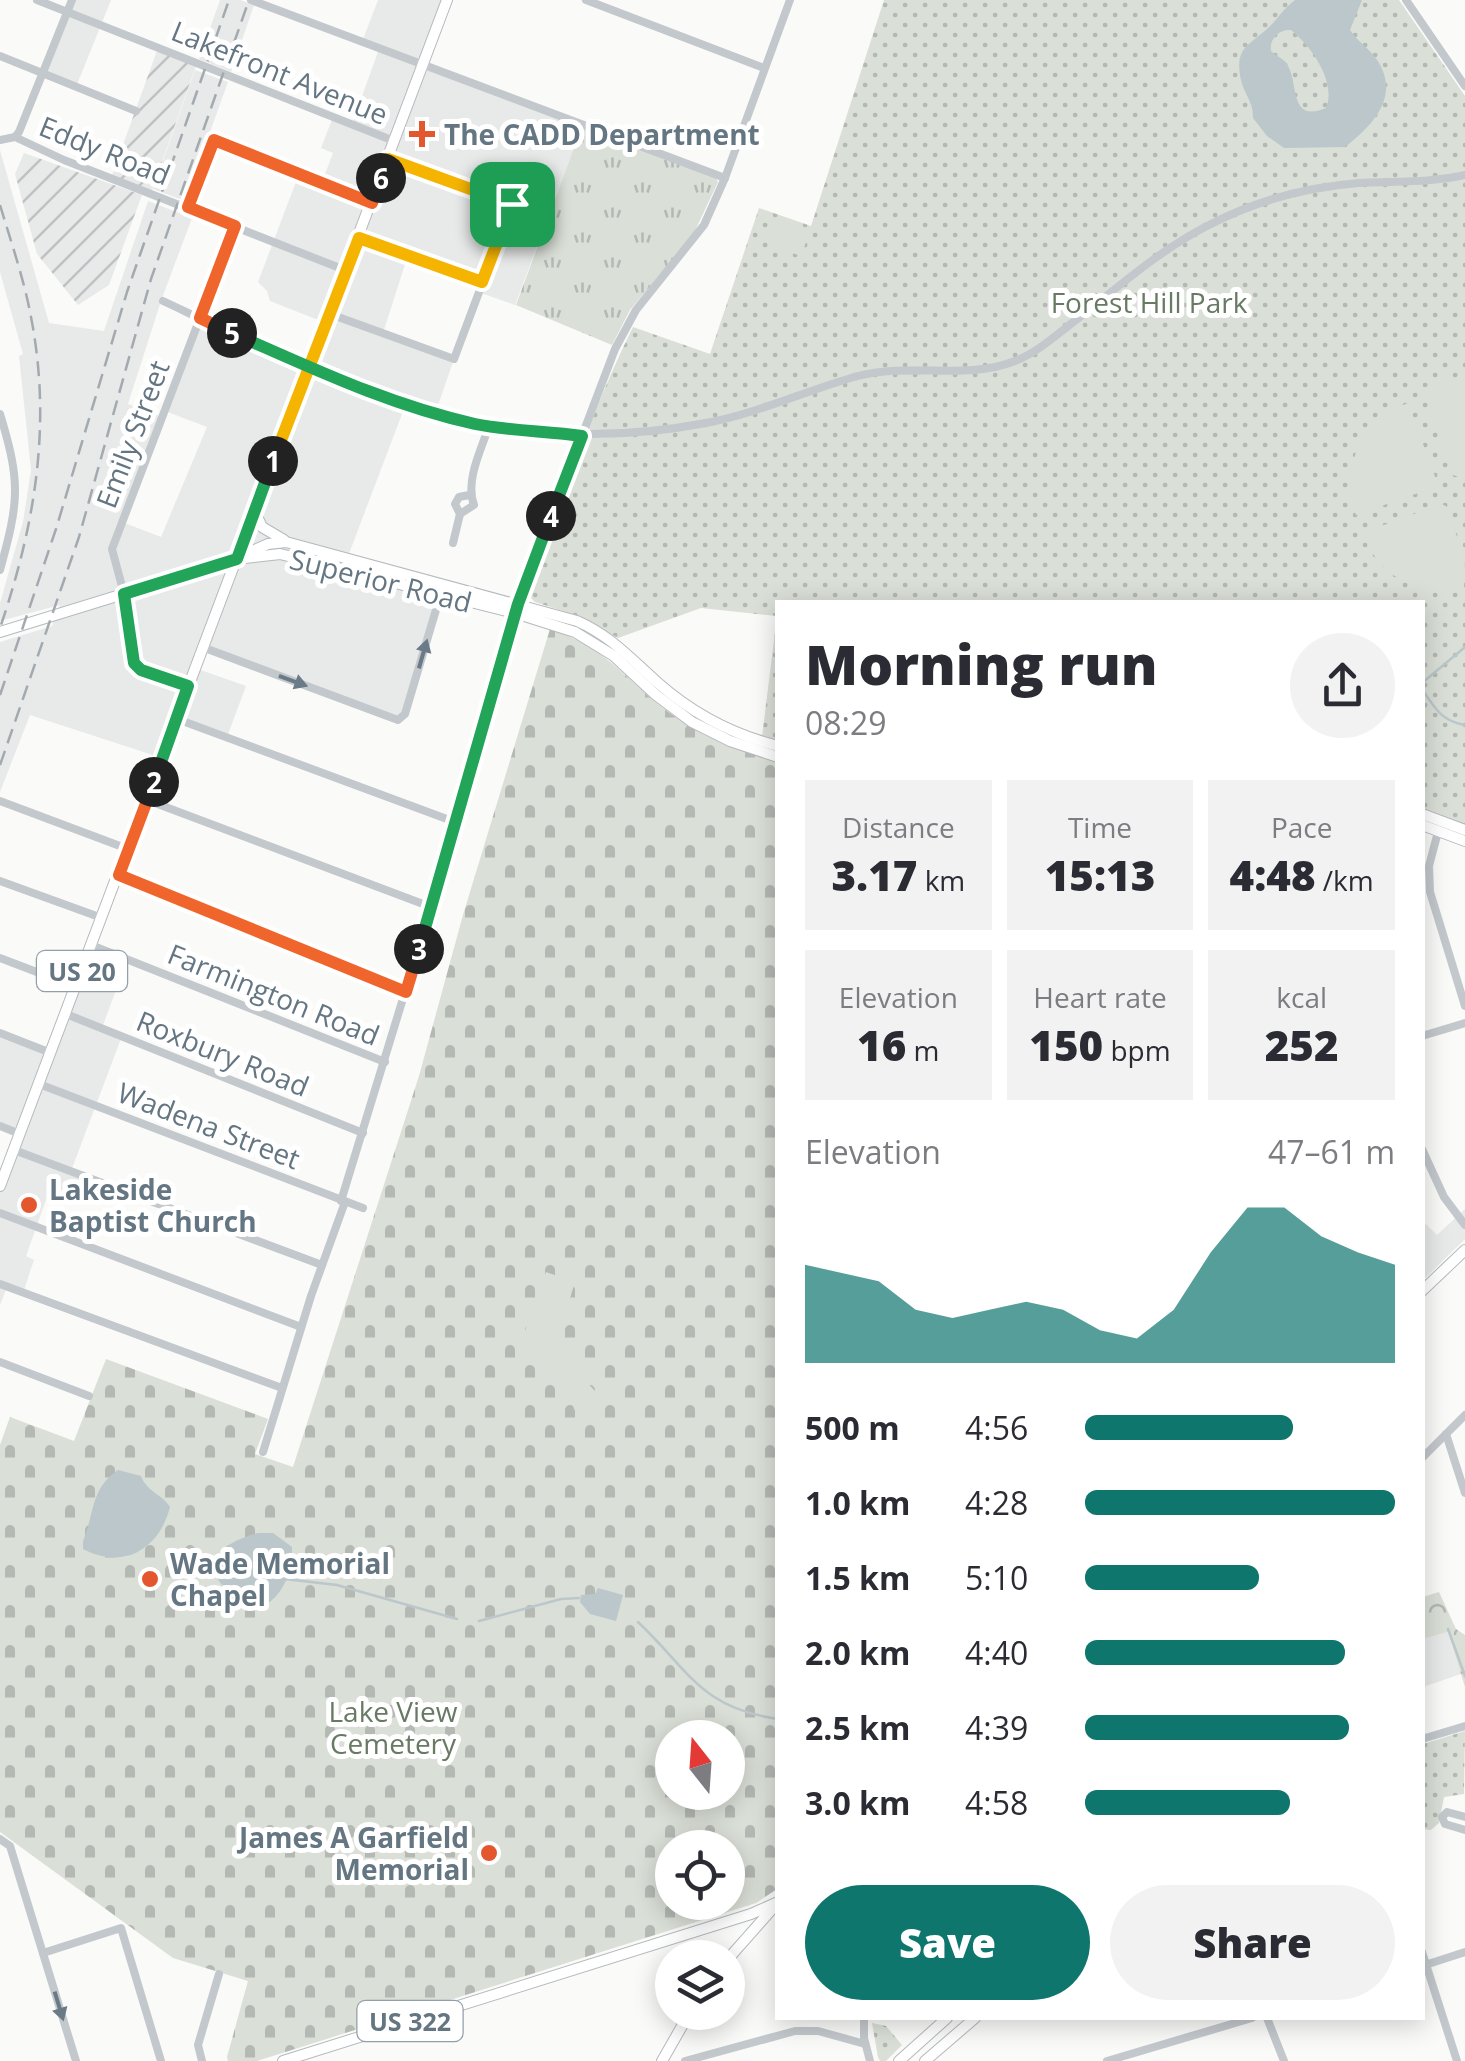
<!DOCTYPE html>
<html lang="en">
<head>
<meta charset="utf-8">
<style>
  :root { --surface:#fff; --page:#f2f2f3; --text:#2b2b33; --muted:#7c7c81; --accent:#0f766e }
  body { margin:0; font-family:"Open Sans",sans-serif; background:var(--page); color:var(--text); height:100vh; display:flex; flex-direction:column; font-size:38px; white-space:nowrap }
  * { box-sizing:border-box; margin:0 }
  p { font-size:32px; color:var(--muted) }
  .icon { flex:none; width:55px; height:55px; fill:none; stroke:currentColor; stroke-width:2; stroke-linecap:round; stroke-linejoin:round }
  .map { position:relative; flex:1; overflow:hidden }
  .sheet { position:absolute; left:775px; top:600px; width:650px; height:1420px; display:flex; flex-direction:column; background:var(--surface); border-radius:0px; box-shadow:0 5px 25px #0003 }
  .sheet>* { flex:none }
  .needle { width:65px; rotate:343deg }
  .fabs { position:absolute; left:655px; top:1720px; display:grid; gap:20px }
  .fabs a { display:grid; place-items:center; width:90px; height:90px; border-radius:50%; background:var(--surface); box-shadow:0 5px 25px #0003; font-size:50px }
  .pin { position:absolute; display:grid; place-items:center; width:85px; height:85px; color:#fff; margin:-42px; border-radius:20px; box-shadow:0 5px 15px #0006 }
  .km { position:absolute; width:50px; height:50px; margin:-25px; border-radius:50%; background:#222; color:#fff; font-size:28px; line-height:50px; text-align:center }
  .round { display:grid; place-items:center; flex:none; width:105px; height:105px; border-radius:52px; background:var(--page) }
  .head { display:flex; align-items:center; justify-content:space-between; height:170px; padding:0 30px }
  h1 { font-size:55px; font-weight:800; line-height:75px }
  .metrics { display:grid; grid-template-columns:repeat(3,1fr); gap:15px; height:170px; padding:10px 30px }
  .metrics div { display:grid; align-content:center; border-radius:0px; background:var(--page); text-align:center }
  .metrics b { font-size:42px; font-weight:800 }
  .metrics small { font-size:28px; font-weight:400 }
  .metrics p { font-size:28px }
  .chart { height:280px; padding:20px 30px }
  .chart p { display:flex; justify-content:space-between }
  .chart svg { width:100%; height:180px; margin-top:10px; fill:var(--accent); opacity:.7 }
  .button { display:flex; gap:20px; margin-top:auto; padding:20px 30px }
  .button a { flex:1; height:115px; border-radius:60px; background:var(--accent); color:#fff; font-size:40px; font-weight:800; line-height:115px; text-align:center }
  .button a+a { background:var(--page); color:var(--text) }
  ul { padding:0 30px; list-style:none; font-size:32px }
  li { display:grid; grid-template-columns:160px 120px 1fr; align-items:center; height:75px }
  li i { height:25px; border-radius:12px; background:var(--accent) }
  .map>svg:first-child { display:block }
  .built { fill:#e8e9e9 }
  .industrial { fill:url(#industrial-furrows) }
  .grass { fill:url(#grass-tufts) }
  .forest { fill:url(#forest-crowns) }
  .cemetery { fill:url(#cemetery-stones); fill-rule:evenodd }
  .park { fill:url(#park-dots) }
  .garden { fill:#dadfd7 }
  .water { fill:#bbc7cb; fill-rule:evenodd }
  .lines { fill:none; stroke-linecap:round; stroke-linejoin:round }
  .stream { stroke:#bbc7cb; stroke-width:2.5 }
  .major-casing { stroke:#b5babe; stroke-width:12 }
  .minor { stroke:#c3c8cc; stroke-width:8 }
  .major { stroke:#fff; stroke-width:10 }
  .rail { stroke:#a2aab0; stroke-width:2.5; stroke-dasharray:15 8; stroke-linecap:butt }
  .oneway { fill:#6a7a87 }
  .split-1-casing { stroke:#fff; stroke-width:20 }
  .split-2-casing { stroke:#fff; stroke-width:20 }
  .split-3-casing { stroke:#fff; stroke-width:20 }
  .split-4-casing { stroke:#fff; stroke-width:20 }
  .split-5-casing { stroke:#fff; stroke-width:20 }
  .split-6-casing { stroke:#fff; stroke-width:20 }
  .split-7-casing { stroke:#fff; stroke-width:20 }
  .split-1 { stroke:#f5b400; stroke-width:12 }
  .split-2 { stroke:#22a559; stroke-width:12 }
  .split-3 { stroke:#f0652b; stroke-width:12 }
  .split-4 { stroke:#22a559; stroke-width:12 }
  .split-5 { stroke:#22a559; stroke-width:12 }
  .split-6 { stroke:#f0652b; stroke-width:12 }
  .split-7 { stroke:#f5b400; stroke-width:12 }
  .poi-dot { fill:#e4572e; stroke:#fff; stroke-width:4 }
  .labels { text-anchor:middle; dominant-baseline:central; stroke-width:10; stroke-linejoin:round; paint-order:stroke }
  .shield { fill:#fff; stroke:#939fa8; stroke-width:2.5 }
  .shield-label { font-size:25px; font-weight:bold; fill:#657683 }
  .street-label { font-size:28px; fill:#657683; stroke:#fff }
  .poi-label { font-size:28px; font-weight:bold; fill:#657683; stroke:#fff; text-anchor:start }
  .park-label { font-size:28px; fill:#687a64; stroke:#fff }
</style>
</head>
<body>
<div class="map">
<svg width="1465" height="2061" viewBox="0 0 1465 2061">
  <defs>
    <pattern id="industrial-furrows" width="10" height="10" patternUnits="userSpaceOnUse" patternTransform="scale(2.5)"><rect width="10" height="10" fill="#e8e9e9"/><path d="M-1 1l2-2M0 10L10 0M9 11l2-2" fill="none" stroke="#c0c1c2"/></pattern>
    <pattern id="grass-tufts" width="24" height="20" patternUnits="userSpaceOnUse" patternTransform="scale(2.5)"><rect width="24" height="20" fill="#dadfd7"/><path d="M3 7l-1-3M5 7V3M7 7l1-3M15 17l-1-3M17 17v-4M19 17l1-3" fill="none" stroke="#b4b9b4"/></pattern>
    <pattern id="forest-crowns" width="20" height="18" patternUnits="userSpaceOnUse" patternTransform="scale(2.5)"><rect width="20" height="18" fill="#dadfd7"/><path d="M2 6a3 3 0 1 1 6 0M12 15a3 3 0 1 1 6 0" fill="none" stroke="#b4b9b4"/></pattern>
    <pattern id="cemetery-stones" width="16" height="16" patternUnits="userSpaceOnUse" patternTransform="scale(2.5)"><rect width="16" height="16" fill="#dadfd7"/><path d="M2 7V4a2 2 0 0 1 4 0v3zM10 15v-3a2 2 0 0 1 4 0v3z" fill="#b4b9b4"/></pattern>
    <pattern id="park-dots" width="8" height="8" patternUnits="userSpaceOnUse" patternTransform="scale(2.5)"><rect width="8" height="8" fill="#dadfd7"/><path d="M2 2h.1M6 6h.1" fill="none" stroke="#b4b9b4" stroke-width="1.8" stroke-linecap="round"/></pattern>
  </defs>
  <rect width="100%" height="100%" fill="#fafaf8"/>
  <!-- built -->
  <g class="built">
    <path d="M 72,0 L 111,0 L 76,87 L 43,73 Z"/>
    <path d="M 220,0 L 240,0 L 254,5 L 231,72 L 199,59 Z"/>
    <path d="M 378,0 L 447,0 L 423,65 L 583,124 L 515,305 L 478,292 L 482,283 L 408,255 L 383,333 L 454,359 L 435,414 L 405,406 L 347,559 L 443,586 L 402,718 L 202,647 L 195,668 L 246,686 L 227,737 L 177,719 L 162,758 L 30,715 L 0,792 L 0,642 L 52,626 L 60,605 L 0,621 L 0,603 L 23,522 L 31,470 L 19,356 L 23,354 L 0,272 L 0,150 L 49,323 L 104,331 L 148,201 L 192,218 L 161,301 L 128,404 L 162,417 L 122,522 L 161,537 L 207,427 L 165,411 L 200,318 L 308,366 L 326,323 L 270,301 L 267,291 L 258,282 L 299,174 L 322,182 L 333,153 L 321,148 L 333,117 L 352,124 L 379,49 L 362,42 Z"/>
    <path d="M 195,70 L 228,82 L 185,201 L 153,189 Z"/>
    <path d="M 91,945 L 127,960 L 102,1028 L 122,1036 L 71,1171 L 83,1176 L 72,1205 L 47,1197 L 26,1256 L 34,1260 L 23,1293 L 7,1287 L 0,1305 L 0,1186 L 20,1134 L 0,1126 L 0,1033 L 51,1052 Z"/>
    <path d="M 1465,1209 L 1465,1239 L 1423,1280 L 1423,1228 L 1426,1224 L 1437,1235 Z"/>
    <path d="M 1448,1632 L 1461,1674 L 1423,1687 L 1423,1639 Z"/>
  </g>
  <!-- industrial -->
  <g class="industrial">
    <path d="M 158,48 L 197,63 L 151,193 L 111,178 Z"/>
    <path d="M 24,153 L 142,195 L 109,285 L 78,305 L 37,254 L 15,174 Z"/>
  </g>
  <!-- grass -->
  <path class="grass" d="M 582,126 L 715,176 L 718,182 L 693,235 L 630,310 L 612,345 L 516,305 Z"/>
  <!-- forest -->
  <path class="forest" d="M 1439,1592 L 1456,1629 L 1465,1635 L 1465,1687 L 1448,1632 L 1423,1639 L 1423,1597 Z"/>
  <!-- cemetery -->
  <path class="cemetery" d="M 550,629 C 602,646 618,671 658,704 C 693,733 734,749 777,762 L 777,1889 L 756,1903 L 257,2061 L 228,2061 L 227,2057 L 248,1981 L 173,1958 L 0,1832 L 0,1445 L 10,1417 L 74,1441 L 106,1359 L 268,1419 L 255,1454 L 293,1467 L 419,1076 L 463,915 ZM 672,1738 L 728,1738 L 728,1792 L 672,1792 ZM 672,1848 L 728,1848 L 728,1902 L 672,1902 Z"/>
  <!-- park -->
  <g class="park">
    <path d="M 884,0 L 1399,0 L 1465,96 L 1465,826 L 1423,809 L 1422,602 L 778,602 L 777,742 L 762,737 L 777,616 L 701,608 L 618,638 L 578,616 L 535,602 L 530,597 L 529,590 C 562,502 591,411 633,327 L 710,354 L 759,208 L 811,226 Z"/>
    <path d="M 1465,1731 L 1464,1794 L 1444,1797 L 1439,1823 L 1431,1830 L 1423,1829 L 1423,1744 Z"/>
    <path d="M 872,2023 L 886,2026 L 902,2045 L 886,2061 L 880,2061 L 878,2057 Z"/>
  </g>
  <!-- garden -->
  <g class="garden">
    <path d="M 777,219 L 810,231 L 801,256 L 768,245 Z"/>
    <path d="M 1465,381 L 1465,475 L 1459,477 L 1453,475 L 1422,388 L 1440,383 Z"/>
    <path d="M 1408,403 L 1437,482 L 1435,487 L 1356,515 C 1339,467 1361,421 1408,403 Z"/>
    <path d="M 1441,504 L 1446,506 L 1465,559 L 1464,588 C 1417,598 1379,576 1362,533 Z"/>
    <path d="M 546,1272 L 575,1282 C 556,1341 562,1358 605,1401 L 580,1422 C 566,1389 554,1361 516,1356 Z"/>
  </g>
  <!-- water -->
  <g class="water">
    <path d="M 1295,0 L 1362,0 L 1350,30 C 1357,41 1369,48 1377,60 C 1401,96 1373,125 1345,147 L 1284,148 L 1267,136 L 1253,118 C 1254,103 1244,94 1241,80 C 1234,47 1249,46 1268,28 C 1278,19 1283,9 1295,0 ZM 1291,30 C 1311,46 1337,82 1326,108 C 1290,123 1298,86 1289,68 C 1285,58 1278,58 1271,51 C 1269,39 1279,29 1291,30 Z"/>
    <path d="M 118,1470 L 141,1476 C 147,1492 162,1494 170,1507 C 159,1550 123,1570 83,1549 L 83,1541 C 95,1513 90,1489 118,1470 Z"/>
    <path d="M 258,1533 L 273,1533 L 292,1547 C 292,1571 285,1593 264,1606 C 205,1592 193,1550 258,1533 Z"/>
    <path d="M 598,1588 L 623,1595 L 616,1621 L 590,1614 L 580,1602 L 581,1595 L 595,1594 Z"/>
  </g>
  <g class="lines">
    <!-- stream -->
    <g class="stream">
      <path d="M 1422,683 L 1465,647"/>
      <path d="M 1422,689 C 1435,708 1441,721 1465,725"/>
      <path d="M 285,1579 L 337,1585 L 457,1619"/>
      <path d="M 479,1621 L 561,1599 L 579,1598"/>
      <path d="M 638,1622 C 689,1670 700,1708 778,1719"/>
      <path d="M 1448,1629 L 1465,1676"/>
    </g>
    <!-- major casing -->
    <g class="major-casing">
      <g id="major">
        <path d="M 255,512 L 262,527 L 284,540"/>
        <path d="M 246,554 L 268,544 L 286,542 L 577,621 C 611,636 631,659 658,683 C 692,713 734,735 778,746"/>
        <path d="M 0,632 L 237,559 L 280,554 L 515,613 L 575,632 L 614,656 L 656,695 L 692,722 L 730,741 L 778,757"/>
        <path d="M 1422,814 L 1465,830"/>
        <path d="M 1422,825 L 1465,841"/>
        <path d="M 0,1186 L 447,0"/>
        <path d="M 1422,1291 L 1465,1250"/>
        <path d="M 728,1959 L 773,1908"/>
        <path d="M 283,2061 L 751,1914 L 778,1902"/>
        <path d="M 662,2061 L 690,2012"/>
        <path d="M 899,2061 L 947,2018"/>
        <path d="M 925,2061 L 975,2018"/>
      </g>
    </g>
    <!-- minor -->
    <g class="minor">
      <path d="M 37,0 L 394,141"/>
      <path d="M 251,0 L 725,178"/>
      <path d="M 586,0 L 764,68"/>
      <path d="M 1406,0 L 1465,86"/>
      <path d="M 0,56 L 136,111"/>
      <path d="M 15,137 L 64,160 L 345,270"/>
      <path d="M 0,140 L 15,137 L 19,132 L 72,0"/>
      <path d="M 188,207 L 213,140 L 372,203"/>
      <path d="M 359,237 L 482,282"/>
      <path d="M 163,301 C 349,388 495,463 706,423 C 759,413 807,390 858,376 C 910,362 965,381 1015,361 C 1036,353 1054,337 1072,323 C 1115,290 1158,251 1207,226 C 1255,201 1306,187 1359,183 C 1394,181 1431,183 1465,175"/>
      <path d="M 330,314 L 454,359 L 512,204 L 388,159"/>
      <path d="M 0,414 C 21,483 19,501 0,570"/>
      <path d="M 469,495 L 459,497 L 455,504 L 460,514 L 474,505 C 465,481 481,450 489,426"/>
      <path d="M 453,543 L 460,514"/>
      <path d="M 202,647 L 398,720 L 405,714 L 441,593"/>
      <path d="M 188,687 L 141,670 L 133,663 L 124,594 L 112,549 L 235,226"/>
      <path d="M 177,719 L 455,822"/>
      <path d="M 147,800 L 431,907"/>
      <path d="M 0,801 L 128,849"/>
      <path d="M 1439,828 L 1429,866 L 1430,892 L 1465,1006"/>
      <path d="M 119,875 L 406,992"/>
      <path d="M 0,881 L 102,918"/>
      <path d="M 91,945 L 385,1062"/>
      <path d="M 0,958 L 76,987"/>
      <path d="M 66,1014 L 363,1133"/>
      <path d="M 0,1033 L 51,1053"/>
      <path d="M 1422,1036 L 1465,1023"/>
      <path d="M 39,1084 L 363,1208"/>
      <path d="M 0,1126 L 20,1134"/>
      <path d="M 1422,1149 L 1444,1197 L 1465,1225"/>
      <path d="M 14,1150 L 322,1265"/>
      <path d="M 341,1201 L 431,907 L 468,768 L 518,604 L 615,349 L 636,310 L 704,225 L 725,178 L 790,0"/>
      <path d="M 0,1213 L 301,1327"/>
      <path d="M 0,1284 L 282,1388"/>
      <path d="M 0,1362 L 89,1396"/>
      <path d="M 1446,1434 L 1465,1493"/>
      <path d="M 263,1452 L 311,1296 L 345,1202"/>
      <path d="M 1422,1458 L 1465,1415"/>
      <path d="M 1422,1739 L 1465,1726"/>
      <path d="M 1465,1817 L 1447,1812 L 1442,1817 L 1445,1824 L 1465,1830"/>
      <path d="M 0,1839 L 10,1846 L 76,2061"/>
      <path d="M 1422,1952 L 1457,2061"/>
      <path d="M 43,1953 L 121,1928 L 161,2061"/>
      <path d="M 1422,1966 L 1465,1952"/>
      <path d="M 864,2018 L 864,2038 L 870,2061"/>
      <path d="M 1267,2018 L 1284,2061"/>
      <path d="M 202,2061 L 198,2045 L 219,1974"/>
      <path d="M 685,2061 L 795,2031 L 818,2031 L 865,2044"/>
      <path d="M 1107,2061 L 1252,2018"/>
    </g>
    <!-- major -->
    <use href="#major" class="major"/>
    <!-- rail -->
    <g class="rail">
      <path d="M 0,205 C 11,242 24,279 31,317 C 52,425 35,525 0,628"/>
      <path d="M 0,695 L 56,529 L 127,292 L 229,0"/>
      <path d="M 0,765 L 79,537 L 151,279 L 249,0"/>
    </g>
  </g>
  <!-- one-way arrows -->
  <defs><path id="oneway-solid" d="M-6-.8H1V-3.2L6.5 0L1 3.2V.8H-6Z" transform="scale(2.5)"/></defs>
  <g class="oneway">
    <use href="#oneway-solid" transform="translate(423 654) rotate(-74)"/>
    <use href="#oneway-solid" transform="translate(293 681) rotate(20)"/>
    <use href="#oneway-solid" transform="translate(59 2006) rotate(73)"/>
  </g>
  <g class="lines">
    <!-- split-1 casing -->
    <g class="split-1-casing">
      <path id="split-1" d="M 273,461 L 359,238 L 482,282 L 512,204"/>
    </g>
    <!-- split-2 casing -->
    <g class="split-2-casing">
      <path id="split-2" d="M 154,782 L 188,686 L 141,670 L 134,663 L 124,594 L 237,559 L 273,461"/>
    </g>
    <!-- split-3 casing -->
    <g class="split-3-casing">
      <path id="split-3" d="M 154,782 L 119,875 L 406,992 L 419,949"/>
    </g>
    <!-- split-4 casing -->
    <g class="split-4-casing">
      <path id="split-4" d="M 419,949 L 518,604 L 551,516"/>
    </g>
    <!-- split-5 casing -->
    <g class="split-5-casing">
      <path id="split-5" d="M 232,333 C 312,368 389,405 475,424 C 510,431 547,431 582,436 L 551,516"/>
    </g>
    <!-- split-6 casing -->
    <g class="split-6-casing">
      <path id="split-6" d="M 232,333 L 200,318 L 235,226 L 188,207 L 214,140 L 372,203 L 381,178"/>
    </g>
    <!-- split-7 casing -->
    <g class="split-7-casing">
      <path id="split-7" d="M 381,178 L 388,159 L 512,204"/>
    </g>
    <!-- split-1 -->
    <use href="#split-1" class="split-1"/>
    <!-- split-2 -->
    <use href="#split-2" class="split-2"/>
    <!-- split-3 -->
    <use href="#split-3" class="split-3"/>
    <!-- split-4 -->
    <use href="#split-4" class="split-4"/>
    <!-- split-5 -->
    <use href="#split-5" class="split-5"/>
    <!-- split-6 -->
    <use href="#split-6" class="split-6"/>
    <!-- split-7 -->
    <use href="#split-7" class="split-7"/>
  </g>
  <!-- markers -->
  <g class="poi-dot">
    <path d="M417 119h10v10h10v10h-10v10h-10v-10h-10v-10h10z"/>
    <circle cx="29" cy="1205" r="10"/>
    <circle cx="150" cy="1579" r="10"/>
    <circle cx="489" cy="1853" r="10"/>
  </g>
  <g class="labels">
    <!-- shield labels -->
    <g class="shield">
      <rect x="37" y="951" width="90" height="40" rx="8"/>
      <rect x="357.5" y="2001" width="105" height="40" rx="8"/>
    </g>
    <g class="shield-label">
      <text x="82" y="971">US 20</text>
      <text x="410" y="2021">US 322</text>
    </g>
    <!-- street labels -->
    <g class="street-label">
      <text transform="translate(280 72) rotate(22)">Lakefront Avenue</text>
      <text transform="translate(105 150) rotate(22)">Eddy Road</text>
      <text transform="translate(132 434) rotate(-69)">Emily Street</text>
      <text transform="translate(381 580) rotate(14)">Superior Road</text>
      <text transform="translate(274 994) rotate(22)">Farmington Road</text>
      <text transform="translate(223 1053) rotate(22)">Roxbury Road</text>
      <text transform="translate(209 1125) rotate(21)">Wadena Street</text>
    </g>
    <!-- poi labels -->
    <g class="poi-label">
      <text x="444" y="134">The CADD Department</text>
      <text x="49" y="1189">Lakeside<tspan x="49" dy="32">Baptist Church</tspan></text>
      <text x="170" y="1563">Wade Memorial<tspan x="170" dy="32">Chapel</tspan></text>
      <text x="469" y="1837" text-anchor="end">James A Garfield<tspan x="469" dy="32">Memorial</tspan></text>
    </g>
    <!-- park labels -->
    <g class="park-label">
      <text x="1149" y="302">Forest Hill Park</text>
      <text x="393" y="1711">Lake View<tspan x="393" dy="32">Cemetery</tspan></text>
    </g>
  </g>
</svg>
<div class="fabs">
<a><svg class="needle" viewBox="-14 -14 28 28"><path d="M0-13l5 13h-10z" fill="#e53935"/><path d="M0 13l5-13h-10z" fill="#7c7c81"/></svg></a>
<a><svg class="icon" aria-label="locate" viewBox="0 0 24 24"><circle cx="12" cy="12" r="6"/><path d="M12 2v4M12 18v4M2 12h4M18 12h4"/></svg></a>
<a><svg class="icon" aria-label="layers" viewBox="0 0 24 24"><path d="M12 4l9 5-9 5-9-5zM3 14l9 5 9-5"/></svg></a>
</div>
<div class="pin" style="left:512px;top:204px;background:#1e9e55"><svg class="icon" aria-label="arrive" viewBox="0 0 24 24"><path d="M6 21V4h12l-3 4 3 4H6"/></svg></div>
<b class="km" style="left:273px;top:461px">1</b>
<b class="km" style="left:154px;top:782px">2</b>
<b class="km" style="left:419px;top:949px">3</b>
<b class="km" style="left:551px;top:516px">4</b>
<b class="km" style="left:232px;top:333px">5</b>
<b class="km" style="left:381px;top:178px">6</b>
<section class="sheet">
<div class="head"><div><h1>Morning run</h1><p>08:29</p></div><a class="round"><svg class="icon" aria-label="share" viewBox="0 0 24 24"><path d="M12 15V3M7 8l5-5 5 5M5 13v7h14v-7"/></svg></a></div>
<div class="metrics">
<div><p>Distance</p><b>3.17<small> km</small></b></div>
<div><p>Time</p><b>15:13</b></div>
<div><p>Pace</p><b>4:48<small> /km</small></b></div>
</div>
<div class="metrics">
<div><p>Elevation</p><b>16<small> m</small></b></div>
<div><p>Heart rate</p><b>150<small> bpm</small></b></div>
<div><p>kcal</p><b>252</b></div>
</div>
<div class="chart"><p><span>Elevation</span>47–61 m</p>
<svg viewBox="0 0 160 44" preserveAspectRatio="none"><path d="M0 44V20L10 22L20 24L30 31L40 33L50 31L60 29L70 31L80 36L90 38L100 31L110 17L120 6L130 6L140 13L150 17L160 20V44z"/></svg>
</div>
<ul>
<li><b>500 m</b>4:56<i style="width:67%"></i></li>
<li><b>1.0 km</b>4:28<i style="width:100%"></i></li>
<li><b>1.5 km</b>5:10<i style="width:56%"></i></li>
<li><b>2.0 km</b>4:40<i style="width:84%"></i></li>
<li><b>2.5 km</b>4:39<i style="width:85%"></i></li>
<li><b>3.0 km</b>4:58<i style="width:66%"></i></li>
</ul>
<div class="button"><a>Save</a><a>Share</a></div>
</section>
</div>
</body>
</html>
